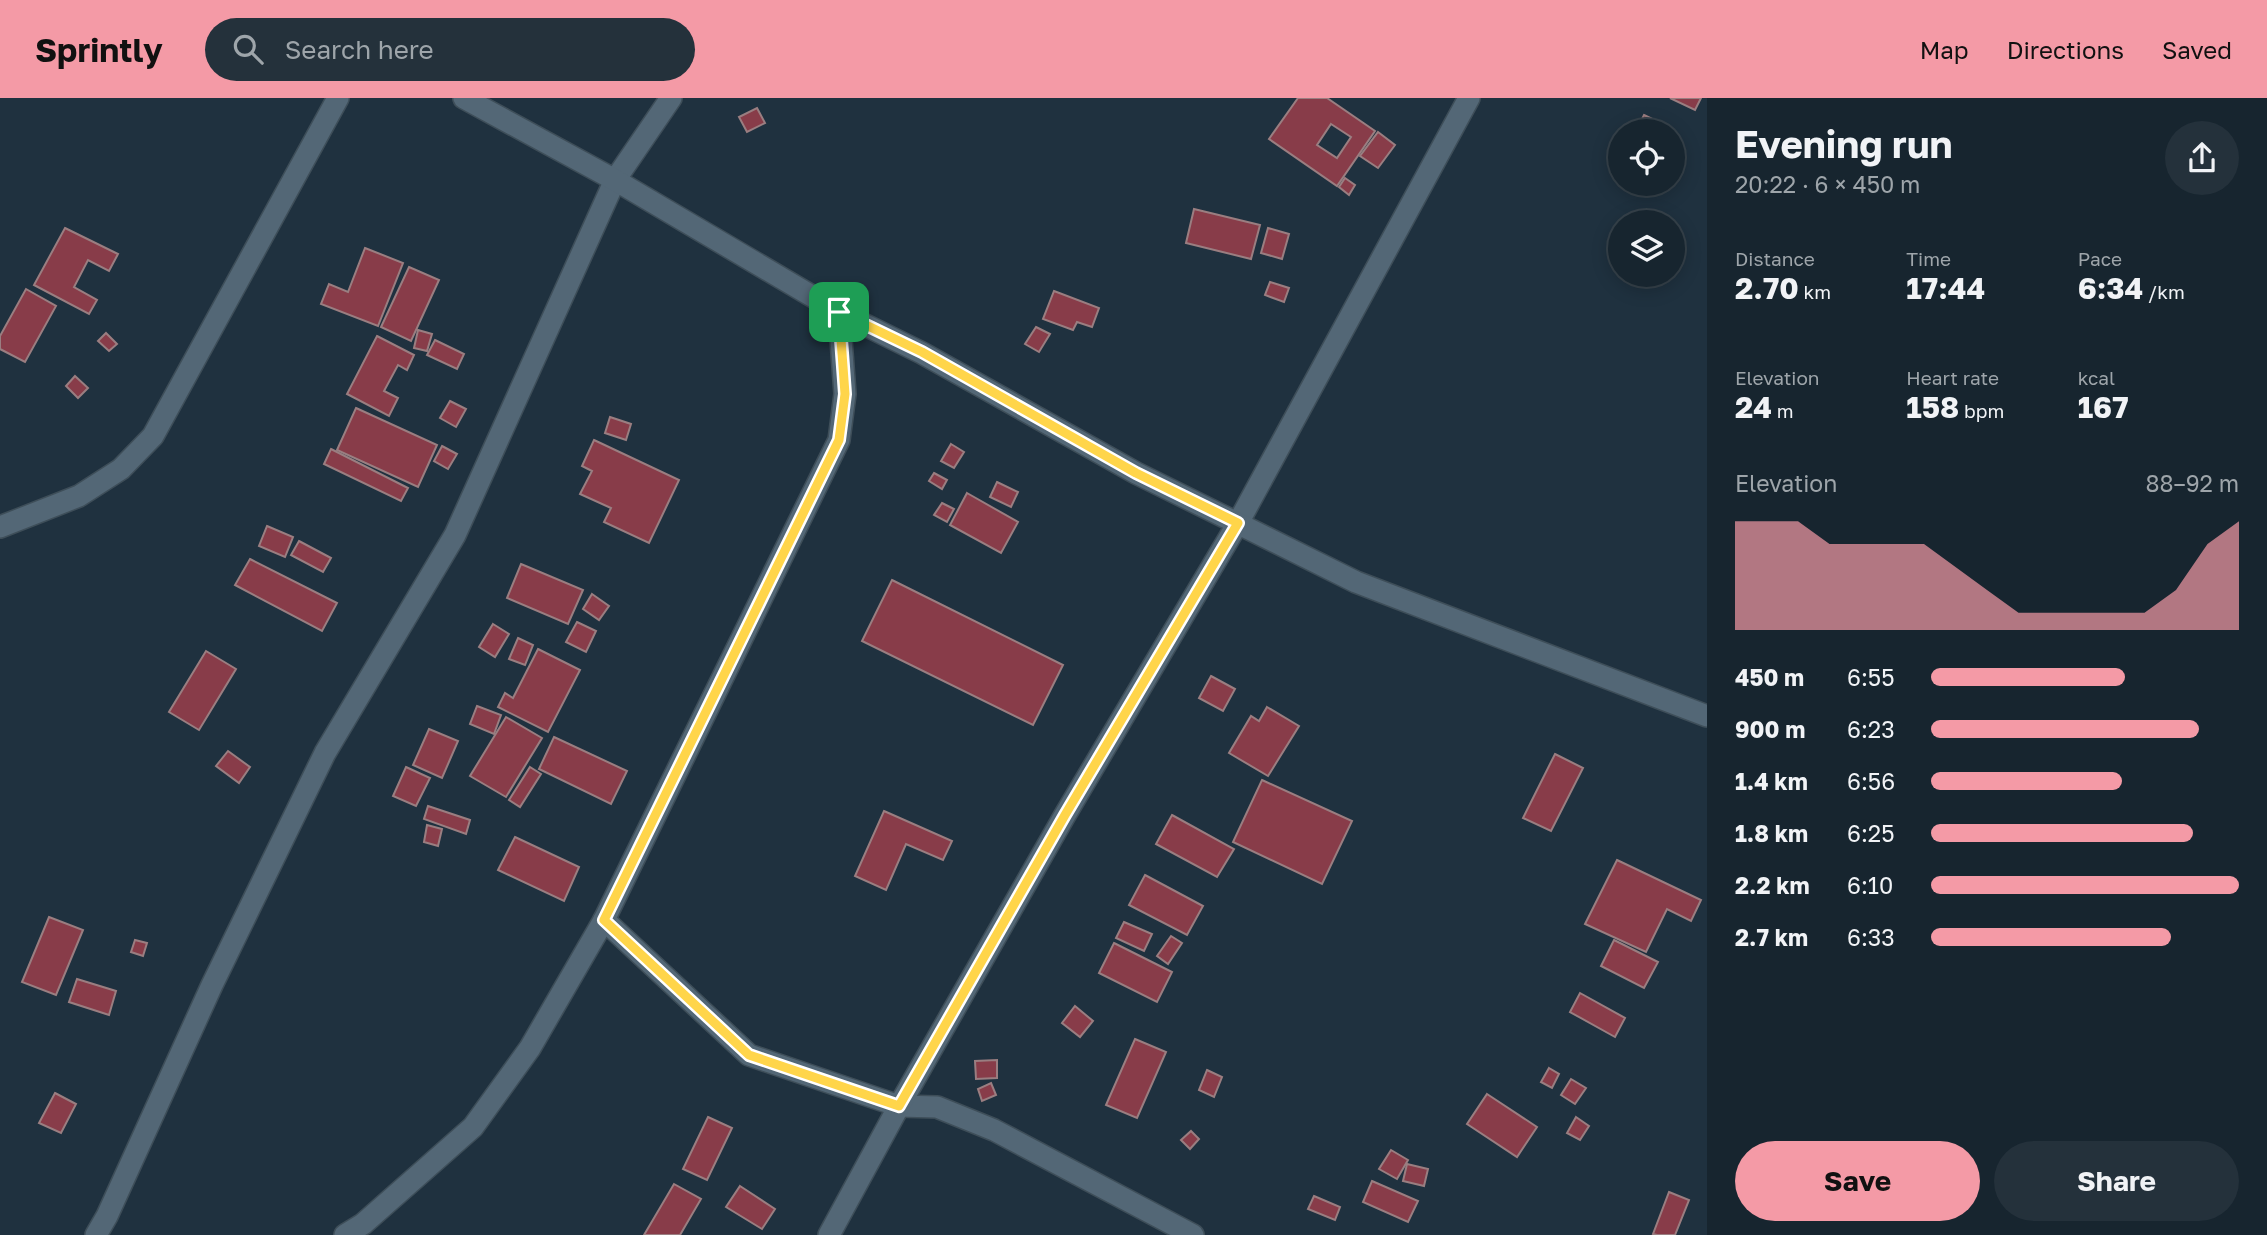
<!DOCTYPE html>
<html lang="en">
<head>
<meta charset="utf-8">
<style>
  :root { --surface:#17252f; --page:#24313b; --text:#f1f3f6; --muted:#9ea5aa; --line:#36424b; --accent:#f49aa6 }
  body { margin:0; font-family:"Golos Text",sans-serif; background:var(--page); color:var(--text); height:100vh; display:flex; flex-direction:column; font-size:26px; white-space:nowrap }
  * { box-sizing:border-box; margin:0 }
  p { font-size:23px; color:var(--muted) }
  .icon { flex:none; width:38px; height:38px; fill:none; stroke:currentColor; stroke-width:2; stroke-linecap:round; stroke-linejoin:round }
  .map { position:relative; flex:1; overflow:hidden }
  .panel { display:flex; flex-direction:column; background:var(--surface); width:560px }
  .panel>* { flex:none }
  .tools { position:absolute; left:1608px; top:21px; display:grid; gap:14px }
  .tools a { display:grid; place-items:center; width:77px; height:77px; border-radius:50%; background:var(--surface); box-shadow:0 4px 18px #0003,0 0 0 2px var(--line); font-size:35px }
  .pin { position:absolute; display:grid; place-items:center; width:60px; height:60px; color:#fff; margin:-30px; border-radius:14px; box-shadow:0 4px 10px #0006 }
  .round { display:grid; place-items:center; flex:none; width:74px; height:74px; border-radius:37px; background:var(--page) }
  .summary { display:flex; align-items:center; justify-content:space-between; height:119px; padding:0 28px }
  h1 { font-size:38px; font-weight:700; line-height:52px }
  .figures { display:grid; grid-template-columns:repeat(3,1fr); gap:10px; height:119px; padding:7px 28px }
  .figures div { display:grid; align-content:center }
  .figures b { font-size:30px; font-weight:700 }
  .figures small { font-size:19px; font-weight:400 }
  .figures p { font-size:19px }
  .chart { height:196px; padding:14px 28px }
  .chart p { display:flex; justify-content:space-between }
  .chart svg { width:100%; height:126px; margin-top:7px; fill:var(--accent); opacity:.7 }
  .cta { display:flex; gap:14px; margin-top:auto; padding:14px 28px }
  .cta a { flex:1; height:80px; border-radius:42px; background:var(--accent); color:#111; font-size:28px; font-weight:700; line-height:80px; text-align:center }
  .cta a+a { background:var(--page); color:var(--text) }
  ul { padding:0 28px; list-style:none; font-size:23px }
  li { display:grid; grid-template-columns:112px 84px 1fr; align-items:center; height:52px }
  li i { height:18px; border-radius:9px; background:var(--accent) }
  header { display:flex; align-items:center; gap:42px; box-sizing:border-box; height:98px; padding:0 35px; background:var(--accent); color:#111 }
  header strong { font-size:33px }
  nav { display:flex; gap:38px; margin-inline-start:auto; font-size:24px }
  .search { width:490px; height:63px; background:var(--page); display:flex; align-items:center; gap:18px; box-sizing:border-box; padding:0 24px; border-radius:38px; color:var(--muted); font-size:26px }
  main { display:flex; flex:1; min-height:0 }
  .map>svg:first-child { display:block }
  .building { fill:#883c49; stroke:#9a7e81; stroke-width:2; fill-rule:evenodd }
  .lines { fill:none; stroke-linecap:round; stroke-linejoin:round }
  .minor-casing { stroke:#3e4e59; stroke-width:24 }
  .tertiary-casing { stroke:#3e4e59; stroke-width:24 }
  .minor { stroke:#536776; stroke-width:21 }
  .tertiary { stroke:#536776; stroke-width:21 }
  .route-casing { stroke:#fff; stroke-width:14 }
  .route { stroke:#ffd54a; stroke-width:9 }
</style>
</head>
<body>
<header>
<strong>Sprintly</strong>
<div class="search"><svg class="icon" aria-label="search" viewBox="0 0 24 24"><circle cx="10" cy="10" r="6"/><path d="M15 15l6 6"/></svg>Search here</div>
<nav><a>Map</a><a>Directions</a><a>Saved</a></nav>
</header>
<main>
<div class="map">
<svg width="1707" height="1137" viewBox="0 0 1707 1137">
  <rect width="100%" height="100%" fill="#1f313f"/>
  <!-- building -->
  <g class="building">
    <path d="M 1298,0 L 1327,0 L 1375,33 L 1337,88 L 1269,41 ZM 1331,26 L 1351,39 L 1337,60 L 1317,47 Z"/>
    <path d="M 1670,0 L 1701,0 L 1695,12 Z"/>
    <path d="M 757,10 L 765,25 L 747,34 L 739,19 Z"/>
    <path d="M 1644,17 L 1671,30 L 1669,33 L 1636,33 Z"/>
    <path d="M 1378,34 L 1395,47 L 1378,70 L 1360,58 Z"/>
    <path d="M 1345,80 L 1355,87 L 1349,97 L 1339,89 Z"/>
    <path d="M 1194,111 L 1260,127 L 1251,161 L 1186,145 Z"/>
    <path d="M 65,130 L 118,156 L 109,173 L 88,162 L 74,189 L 97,202 L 89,216 L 34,187 Z"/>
    <path d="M 1268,130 L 1289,136 L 1282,161 L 1261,155 Z"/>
    <path d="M 365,150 L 403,165 L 378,228 L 321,206 L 329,186 L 348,194 Z"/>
    <path d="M 409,169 L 439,182 L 411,243 L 381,229 Z"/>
    <path d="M 1270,184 L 1289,190 L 1284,204 L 1265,197 Z"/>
    <path d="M 26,191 L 56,208 L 25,264 L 0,251 L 0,238 Z"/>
    <path d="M 1054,193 L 1099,210 L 1092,229 L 1077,224 L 1073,232 L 1043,221 Z"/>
    <path d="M 1036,229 L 1050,236 L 1039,254 L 1025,246 Z"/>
    <path d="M 418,232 L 432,236 L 427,253 L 414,250 Z"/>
    <path d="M 106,235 L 117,246 L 109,253 L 98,243 Z"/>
    <path d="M 377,238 L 414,257 L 407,272 L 398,267 L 384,293 L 398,300 L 389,318 L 347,296 Z"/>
    <path d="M 435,242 L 464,256 L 457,271 L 427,257 Z"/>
    <path d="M 75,278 L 88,290 L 78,300 L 66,288 Z"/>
    <path d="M 450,303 L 466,311 L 456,329 L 440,320 Z"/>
    <path d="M 356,310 L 437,347 L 418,389 L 337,352 Z"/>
    <path d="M 610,319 L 631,326 L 626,342 L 605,335 Z"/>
    <path d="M 594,342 L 679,382 L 649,445 L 604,424 L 611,410 L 580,396 L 592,373 L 582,368 Z"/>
    <path d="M 951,346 L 964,354 L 954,370 L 941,363 Z"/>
    <path d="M 442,348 L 457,356 L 448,371 L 434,363 Z"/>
    <path d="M 331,351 L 408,390 L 401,403 L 324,366 Z"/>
    <path d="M 934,375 L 947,382 L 942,391 L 929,383 Z"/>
    <path d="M 997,384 L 1018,394 L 1011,409 L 990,399 Z"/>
    <path d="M 967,395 L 1018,424 L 1001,455 L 950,427 Z"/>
    <path d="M 942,405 L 954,411 L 947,424 L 934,417 Z"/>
    <path d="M 267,428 L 293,439 L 285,459 L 259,448 Z"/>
    <path d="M 299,443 L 331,460 L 323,474 L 291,457 Z"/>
    <path d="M 250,461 L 337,505 L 322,533 L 235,487 Z"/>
    <path d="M 521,466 L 583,492 L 568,526 L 507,500 Z"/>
    <path d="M 892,482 L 1063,567 L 1033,627 L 862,543 Z"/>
    <path d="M 592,496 L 609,508 L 599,522 L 583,511 Z"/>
    <path d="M 577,524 L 596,533 L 586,554 L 566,544 Z"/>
    <path d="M 493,526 L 509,536 L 495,559 L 479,549 Z"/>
    <path d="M 518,540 L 533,547 L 525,567 L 509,561 Z"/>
    <path d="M 538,551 L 580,572 L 548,634 L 498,609 L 505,595 L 513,600 Z"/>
    <path d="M 206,553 L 236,571 L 199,632 L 169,614 Z"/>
    <path d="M 1211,578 L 1235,591 L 1223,613 L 1199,600 Z"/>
    <path d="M 477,608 L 501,617 L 494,636 L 470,626 Z"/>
    <path d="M 1267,609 L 1299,628 L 1268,678 L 1229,655 L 1251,618 L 1259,623 Z"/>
    <path d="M 506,619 L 542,640 L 506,699 L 470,678 Z"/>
    <path d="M 429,631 L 458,643 L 442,680 L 413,667 Z"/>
    <path d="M 554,639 L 627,673 L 611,706 L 539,671 Z"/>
    <path d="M 228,653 L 250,669 L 239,685 L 216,668 Z"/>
    <path d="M 1555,656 L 1583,670 L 1551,733 L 1523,720 Z"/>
    <path d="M 406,669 L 430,680 L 416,708 L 393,698 Z"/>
    <path d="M 530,669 L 541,676 L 520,709 L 509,702 Z"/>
    <path d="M 1262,682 L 1352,723 L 1322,786 L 1233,744 Z"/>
    <path d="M 428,708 L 470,722 L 466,736 L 424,721 Z"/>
    <path d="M 884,713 L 952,743 L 943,762 L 906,746 L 886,792 L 855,778 Z"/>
    <path d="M 1172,717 L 1234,751 L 1217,779 L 1156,746 Z"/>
    <path d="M 427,727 L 442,731 L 438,748 L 424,744 Z"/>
    <path d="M 515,739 L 579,769 L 564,803 L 498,772 Z"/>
    <path d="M 1617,762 L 1701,802 L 1691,823 L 1667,811 L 1646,854 L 1585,826 Z"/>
    <path d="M 1145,777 L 1203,808 L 1187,837 L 1129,807 Z"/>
    <path d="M 49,819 L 83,832 L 56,897 L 22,884 Z"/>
    <path d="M 1124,824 L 1152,836 L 1144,853 L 1116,840 Z"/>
    <path d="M 1171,838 L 1182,845 L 1168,866 L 1157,858 Z"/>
    <path d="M 135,842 L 147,845 L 143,858 L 131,854 Z"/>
    <path d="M 1614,842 L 1658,864 L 1644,890 L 1601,868 Z"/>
    <path d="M 1114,845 L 1172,874 L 1157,904 L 1099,875 Z"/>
    <path d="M 77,881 L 116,893 L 109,917 L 69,904 Z"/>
    <path d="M 1580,895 L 1625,920 L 1615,939 L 1570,914 Z"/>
    <path d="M 1075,908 L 1093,923 L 1080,939 L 1062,925 Z"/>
    <path d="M 1135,941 L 1166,954 L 1137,1020 L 1106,1007 Z"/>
    <path d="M 997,962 L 997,980 L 976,981 L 975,963 Z"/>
    <path d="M 1549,970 L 1559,976 L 1552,990 L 1541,984 Z"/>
    <path d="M 1207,972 L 1222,979 L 1214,999 L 1199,992 Z"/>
    <path d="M 1571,981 L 1586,990 L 1575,1006 L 1561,997 Z"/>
    <path d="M 991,985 L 996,997 L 982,1003 L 978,991 Z"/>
    <path d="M 55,995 L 76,1006 L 61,1035 L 39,1025 Z"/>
    <path d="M 1487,996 L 1537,1029 L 1517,1059 L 1467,1026 Z"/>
    <path d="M 708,1019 L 732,1030 L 707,1082 L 683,1071 Z"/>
    <path d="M 1576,1019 L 1589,1028 L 1580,1042 L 1567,1035 Z"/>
    <path d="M 1191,1033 L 1199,1041 L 1190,1051 L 1181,1042 Z"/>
    <path d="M 1391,1052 L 1408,1062 L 1397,1081 L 1379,1071 Z"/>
    <path d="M 1407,1066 L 1428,1071 L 1424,1088 L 1403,1083 Z"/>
    <path d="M 1372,1083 L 1418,1103 L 1408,1124 L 1363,1104 Z"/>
    <path d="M 674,1086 L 701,1101 L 680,1137 L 644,1137 Z"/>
    <path d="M 740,1088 L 775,1111 L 762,1131 L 726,1109 Z"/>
    <path d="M 1669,1094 L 1689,1102 L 1675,1137 L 1657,1137 L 1653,1136 Z"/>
    <path d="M 1314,1098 L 1340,1109 L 1335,1122 L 1308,1111 Z"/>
  </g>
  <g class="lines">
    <!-- minor casing -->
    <g class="minor-casing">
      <g id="minor">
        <path d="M 0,429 L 79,398 L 121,371 L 153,338 L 338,0"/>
        <path d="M 604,822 L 749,957 L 899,1008 L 937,1009 L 994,1032 L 1193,1137"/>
        <path d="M 96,1137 L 107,1118 L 212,887 L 325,655 L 455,437 L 615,82 L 671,0"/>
        <path d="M 345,1137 L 363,1126 L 473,1029 L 530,950 L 604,822 L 839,342 L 845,296 L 839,214"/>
        <path d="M 829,1137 L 899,1008 L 1065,717 L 1238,425 L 1469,0"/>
      </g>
    </g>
    <!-- tertiary casing -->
    <g class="tertiary-casing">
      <path id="tertiary" d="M 464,0 L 615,82 L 839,214 L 922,255 L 1136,375 L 1356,484 L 1707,618"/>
    </g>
    <!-- minor -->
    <use href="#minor" class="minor"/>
    <!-- tertiary -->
    <use href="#tertiary" class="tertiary"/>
  </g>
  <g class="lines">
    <!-- route casing -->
    <g class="route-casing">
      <path id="route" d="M 839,214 L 922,254 L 1136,375 L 1238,425 L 1065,717 L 899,1008 L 749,957 L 604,822 L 839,342 L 845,296 Z"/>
    </g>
    <!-- route -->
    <use href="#route" class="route"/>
  </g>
</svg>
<div class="tools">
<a><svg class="icon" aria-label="locate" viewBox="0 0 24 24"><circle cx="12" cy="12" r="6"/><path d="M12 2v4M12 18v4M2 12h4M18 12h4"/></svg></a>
<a><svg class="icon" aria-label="layers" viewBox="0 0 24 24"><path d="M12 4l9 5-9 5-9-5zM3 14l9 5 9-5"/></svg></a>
</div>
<div class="pin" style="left:839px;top:214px;background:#1e9e55"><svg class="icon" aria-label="arrive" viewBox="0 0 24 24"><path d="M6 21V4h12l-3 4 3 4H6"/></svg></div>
</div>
<section class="panel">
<div class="summary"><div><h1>Evening run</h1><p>20:22 · 6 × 450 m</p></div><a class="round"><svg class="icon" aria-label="share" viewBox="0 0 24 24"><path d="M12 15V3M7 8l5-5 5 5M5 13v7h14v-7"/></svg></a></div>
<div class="figures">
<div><p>Distance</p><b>2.70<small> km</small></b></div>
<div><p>Time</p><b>17:44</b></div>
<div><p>Pace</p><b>6:34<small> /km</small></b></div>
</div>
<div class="figures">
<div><p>Elevation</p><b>24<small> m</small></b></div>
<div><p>Heart rate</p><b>158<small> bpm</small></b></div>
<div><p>kcal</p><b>167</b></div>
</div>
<div class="chart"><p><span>Elevation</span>88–92 m</p>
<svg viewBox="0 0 160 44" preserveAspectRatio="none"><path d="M0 44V6L10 6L20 6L30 14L40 14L50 14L60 14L70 22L80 30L90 38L100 38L110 38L120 38L130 38L140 30L150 14L160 6V44z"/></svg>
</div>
<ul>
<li><b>450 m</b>6:55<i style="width:63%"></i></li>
<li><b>900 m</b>6:23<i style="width:87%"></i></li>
<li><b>1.4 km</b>6:56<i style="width:62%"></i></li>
<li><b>1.8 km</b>6:25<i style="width:85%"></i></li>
<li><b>2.2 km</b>6:10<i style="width:100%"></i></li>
<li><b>2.7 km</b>6:33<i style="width:78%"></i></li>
</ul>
<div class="cta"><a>Save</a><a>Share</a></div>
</section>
</main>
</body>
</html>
